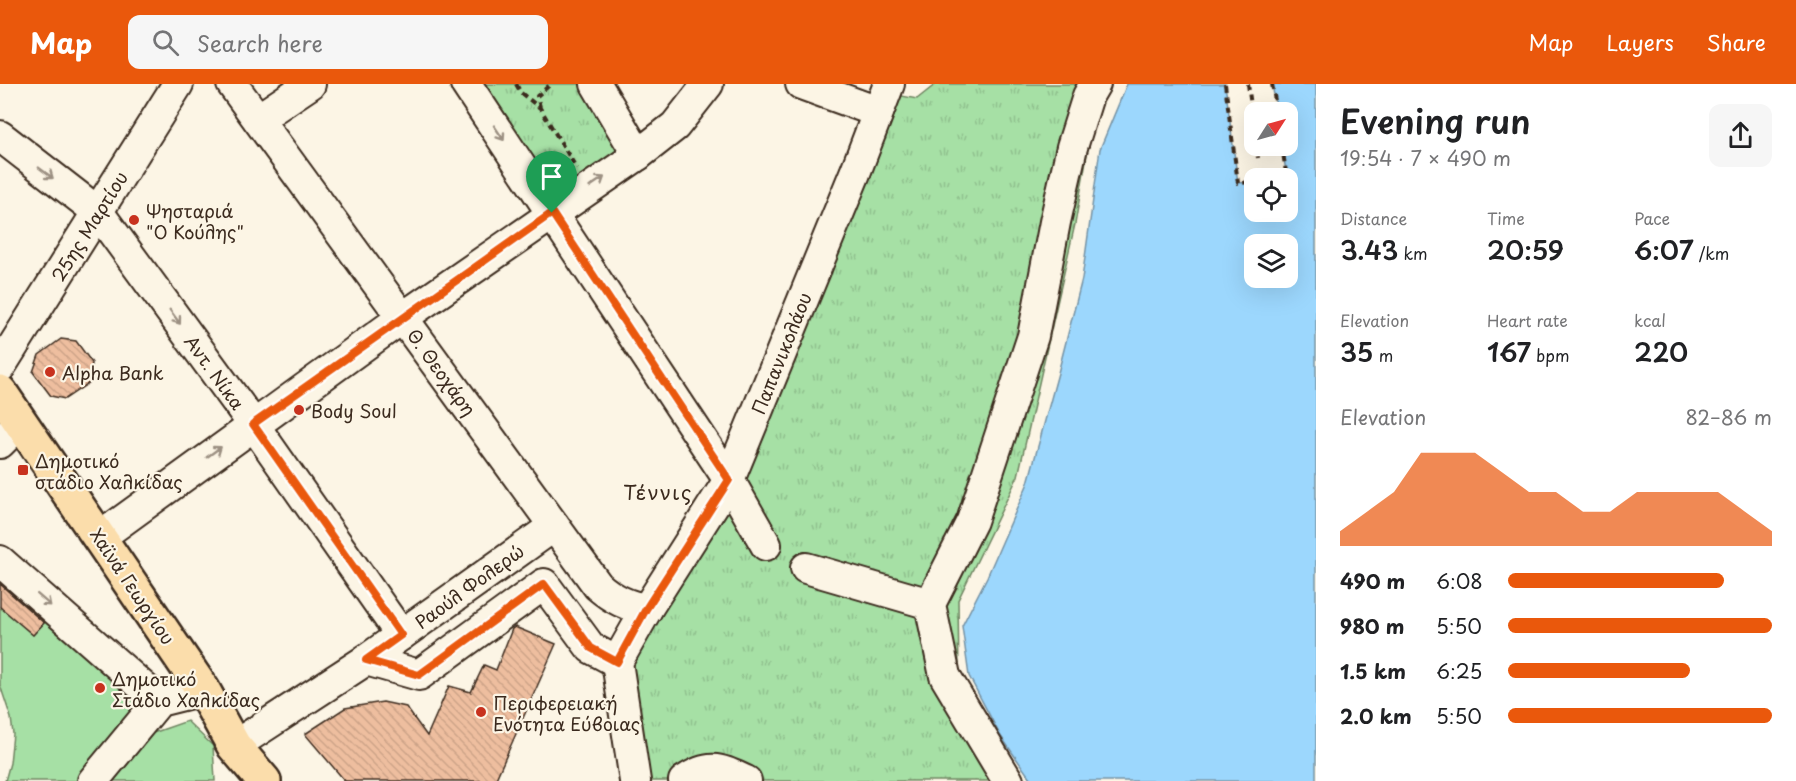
<!DOCTYPE html>
<html lang="en">
<head>
<meta charset="utf-8">
<style>
  :root { --surface:#fff; --page:#f6f6f6; --text:#202124; --muted:#757577; --accent:#ea580c }
  body { margin:0; font-family:"Playpen Sans",sans-serif; background:var(--page); color:var(--text); height:100vh; display:flex; flex-direction:column; font-size:22px; white-space:nowrap }
  * { box-sizing:border-box; margin:0 }
  p { font-size:20px; color:var(--muted) }
  .icon { flex:none; width:33px; height:33px; fill:none; stroke:currentColor; stroke-width:2; stroke-linecap:round; stroke-linejoin:round }
  .map { position:relative; flex:1; overflow:hidden }
  .drawer { display:flex; flex-direction:column; background:var(--surface); width:480px }
  .drawer>* { flex:none }
  .needle { width:39px; rotate:54deg }
  .tools { position:absolute; left:1244px; top:18px; display:grid; gap:12px }
  .tools a { display:grid; place-items:center; width:54px; height:54px; border-radius:12px; background:var(--surface); box-shadow:0 6px 24px #0002; font-size:30px }
  .pin { position:absolute; display:grid; place-items:center; width:51px; height:51px; color:#fff; margin:-62px -26px; border-radius:50% 50% 50% 0; rotate:-45deg; box-shadow:0 0 6px #0007 }
  .pin .icon { rotate:45deg }
  .round { display:grid; place-items:center; flex:none; width:63px; height:63px; border-radius:12px; background:var(--page) }
  .head { display:flex; align-items:center; justify-content:space-between; height:102px; padding:0 24px }
  h1 { font-size:33px; font-weight:600; line-height:45px }
  .metrics { display:grid; grid-template-columns:repeat(3,1fr); gap:9px; height:102px; padding:6px 24px }
  .metrics div { display:grid; align-content:center }
  .metrics b { font-size:26px; font-weight:600 }
  .metrics small { font-size:16px; font-weight:400 }
  .metrics p { font-size:16px }
  .chart { height:168px; padding:12px 24px }
  .chart p { display:flex; justify-content:space-between }
  .chart svg { width:100%; height:108px; margin-top:6px; fill:var(--accent); opacity:.7 }
  ul { padding:0 24px; list-style:none; font-size:20px }
  li { display:grid; grid-template-columns:96px 72px 1fr; align-items:center; height:45px }
  li i { height:15px; border-radius:8px; background:var(--accent) }
  header { display:flex; align-items:center; gap:36px; box-sizing:border-box; height:84px; padding:0 30px; background:var(--accent); color:#fff }
  header strong { font-size:28px }
  nav { display:flex; gap:33px; margin-inline-start:auto; font-size:21px }
  .search { width:420px; height:54px; background:var(--page); display:flex; align-items:center; gap:15px; box-sizing:border-box; padding:0 21px; border-radius:12px; color:var(--muted); font-size:22px }
  main { display:flex; flex:1; min-height:0 }
  .map>svg:first-child { display:block }
  .grass { fill:#a6e0a5; stroke:#708562; stroke-width:1.5 }
  .park { fill:url(#park-tufts); stroke:#708562; stroke-width:1.5 }
  .water { fill:#9cd7fd; stroke:#7592a4; stroke-width:1.5; fill-rule:evenodd }
  .building { fill:url(#building-back-hatch); stroke:#3b2a1e; stroke-width:1.5 }
  .lines { fill:none; stroke-linecap:round; stroke-linejoin:round }
  .minor-casing { stroke:#3b2a1e; stroke-width:34 }
  .major-casing { stroke:#3b2a1e; stroke-width:38 }
  .path { stroke:#3b2a1e; stroke-width:4; stroke-dasharray:6 4.5; stroke-linecap:butt }
  .minor { stroke:#fcf5e5; stroke-width:30 }
  .major { stroke:#fbddab; stroke-width:33 }
  .oneway { stroke:#9c9082 }
  .route-casing { stroke:#fff; stroke-width:12 }
  .route { stroke:#ea580c; stroke-width:8 }
  .poi-dot { fill:#c8321e; stroke:#fcf5e5; stroke-width:2 }
  .labels { text-anchor:middle; dominant-baseline:central; stroke-width:4.5; stroke-linejoin:round; paint-order:stroke }
  .poi-label { font-size:18px; fill:#3b2a1e; stroke:#fcf5e5; text-anchor:start }
  .street-label { font-size:18px; fill:#3b2a1e; stroke:#fcf5e5 }
  .neighbourhood-label { font-size:20px; letter-spacing:1.5px; fill:#3b2a1e; stroke:#fcf5e5 }
</style>
</head>
<body>
<header>
<strong>Map</strong>
<div class="search"><svg class="icon" aria-label="search" viewBox="0 0 24 24"><circle cx="10" cy="10" r="6"/><path d="M15 15l6 6"/></svg>Search here</div>
<nav><a>Map</a><a>Layers</a><a>Share</a></nav>
</header>
<main>
<div class="map">
<svg width="1316" height="697" viewBox="0 0 1316 697">
  <defs>
    <pattern id="park-tufts" width="24" height="20" patternUnits="userSpaceOnUse" patternTransform="scale(1.5)"><rect width="24" height="20" fill="#a6e0a5"/><path d="M3 7l-1-3M5 7V3M7 7l1-3M15 17l-1-3M17 17v-4M19 17l1-3" fill="none" stroke="#90c08e"/></pattern>
    <pattern id="building-back-hatch" width="6" height="6" patternUnits="userSpaceOnUse" patternTransform="scale(1.5)"><rect width="6" height="6" fill="#eebe9f"/><path d="M-1 5l2 2M0 0l6 6M5-1l2 2" fill="none" stroke="#cda388"/></pattern>
  </defs>
  <rect width="100%" height="100%" fill="#fcf5e5"/>
  <filter id="ink" filterUnits="userSpaceOnUse"><feTurbulence type="fractalNoise" baseFrequency=".0167" numOctaves="2"/><feDisplacementMap in="SourceGraphic" scale="12" xChannelSelector="R" yChannelSelector="G"/><feConvolveMatrix kernelMatrix="1 2 1 2 8 2 1 2 1" color-interpolation-filters="sRGB"/></filter>
  <g filter="url(#ink)">
    <!-- grass -->
    <g class="grass">
      <path d="M 0,523 L 33,551 L 49,533 L 147,614 L 78,697 L 5,697 L 10,679 L 13,650 L 11,634 L 0,601 Z"/>
      <path d="M 187,637 L 213,662 L 215,697 L 110,697 L 153,649 Z"/>
    </g>
    <!-- park -->
    <g class="park">
      <path d="M 466,0 L 596,0 L 638,71 L 552,129 Z"/>
      <path d="M 936,0 L 1109,0 L 1089,59 L 1075,140 L 1018,392 L 958,516 L 959,591 L 1020,697 L 640,697 L 624,578 L 735,393 L 892,10 L 917,15 Z"/>
    </g>
    <!-- water -->
    <path class="water" d="M 1127,0 L 1225,0 L 1238,99 L 1254,98 L 1254,128 L 1287,128 L 1287,94 L 1282,62 L 1287,62 L 1287,28 L 1277,28 L 1272,0 L 1316,0 L 1316,697 L 1032,697 L 1000,651 L 969,592 L 962,542 L 987,493 L 1028,399 L 1058,289 L 1082,195 L 1100,65 ZM 1254,160 L 1287,160 L 1287,194 L 1254,194 Z"/>
    <!-- building -->
    <g class="building">
      <path d="M 61,255 L 76,257 L 92,279 L 90,298 L 65,315 L 51,312 L 33,288 L 39,271 Z"/>
      <path d="M 0,500 L 44,539 L 33,551 L 0,523 Z"/>
      <path d="M 515,543 L 556,560 L 495,697 L 345,697 L 305,650 L 345,624 L 383,618 L 406,623 L 427,652 L 449,602 L 471,608 L 484,581 L 496,586 L 512,545 Z"/>
    </g>
    <g class="lines">
      <!-- minor casing -->
      <g class="minor-casing">
        <g id="minor">
          <path d="M 232,0 L 598,502 C 613,515 627,522 647,525"/>
          <path d="M 466,0 L 729,396 L 766,461"/>
          <path d="M 596,0 L 638,71"/>
          <path d="M 801,0 L 878,28"/>
          <path d="M 258,35 L 310,0"/>
          <path d="M 0,52 L 98,128 L 253,340 L 401,551"/>
          <path d="M 0,283 L 178,0"/>
          <path d="M 0,359 L 20,339"/>
          <path d="M 100,453 L 402,234 L 638,71 L 675,42 L 708,0"/>
          <path d="M 0,477 L 159,617"/>
          <path d="M 806,484 L 930,520"/>
          <path d="M 366,576 L 419,591 L 544,500 L 591,564 L 617,578"/>
          <path d="M 234,662 L 366,576 L 554,442"/>
          <path d="M 93,697 L 159,617 L 203,606"/>
          <path d="M 635,697 L 617,578 L 647,525 L 729,396 L 855,89 L 889,0"/>
          <path d="M 684,697 C 710,679 719,685 746,697"/>
          <path d="M 1008,697 L 945,592 L 930,520 L 972,437 L 1033,252 L 1055,138 L 1072,63 L 1088,12 L 1095,0"/>
        </g>
      </g>
      <!-- major casing -->
      <g class="major-casing">
        <path id="major" d="M 0,308 L 203,606 L 234,662 L 264,697"/>
      </g>
      <!-- path -->
      <g class="path">
        <path d="M 516,0 L 521,9 L 540,24 L 577,85"/>
        <path d="M 1225,0 L 1238,99 L 1254,98"/>
        <path d="M 1248,0 L 1254,44"/>
        <path d="M 1272,0 L 1277,28"/>
        <path d="M 540,23 L 537,12 L 551,0"/>
        <path d="M 1256,62 L 1258,74"/>
        <path d="M 1282,62 L 1287,95"/>
      </g>
      <!-- minor -->
      <use href="#minor" class="minor"/>
      <!-- major -->
      <use href="#major" class="major"/>
    </g>
    <!-- one-way arrows -->
    <defs><path id="oneway-shaft" d="M-6 0H5M1.5-3L5.5 0L1.5 3" fill="none" stroke-width="1.6" stroke-linecap="round" stroke-linejoin="round" transform="scale(1.5)"/></defs>
    <g class="oneway">
      <use href="#oneway-shaft" transform="translate(499 49) rotate(56)"/>
      <use href="#oneway-shaft" transform="translate(46 89) rotate(37)"/>
      <use href="#oneway-shaft" transform="translate(597 98) rotate(-34)"/>
      <use href="#oneway-shaft" transform="translate(175 233) rotate(54)"/>
      <use href="#oneway-shaft" transform="translate(214 368) rotate(-36)"/>
      <use href="#oneway-shaft" transform="translate(44 516) rotate(41)"/>
    </g>
  </g>
  <g class="lines" filter="url(#ink)">
    <!-- route casing -->
    <g class="route-casing">
      <path id="route" d="M 552,129 L 729,396 L 646,525 L 617,578 L 591,564 L 544,500 L 419,591 L 366,576 L 401,551 L 253,340 Z"/>
    </g>
    <!-- route -->
    <use href="#route" class="route"/>
  </g>
  <!-- markers -->
  <g class="poi-dot">
    <circle cx="134" cy="136" r="6"/>
    <circle cx="50" cy="288" r="6"/>
    <circle cx="299" cy="326" r="6"/>
    <rect x="17" y="380" width="12" height="12" rx="3"/>
    <circle cx="100" cy="604" r="6"/>
    <circle cx="481" cy="628" r="6"/>
  </g>
  <g class="labels">
    <!-- poi labels -->
    <g class="poi-label">
      <text x="146" y="126">Ψησταριά<tspan x="146" dy="21">"Ο Κούλης"</tspan></text>
      <text x="62" y="288">Alpha Bank</text>
      <text x="311" y="326">Body Soul</text>
      <text x="35" y="376">Δημοτικό<tspan x="35" dy="21">στάδιο Χαλκίδας</tspan></text>
      <text x="112" y="594">Δημοτικό<tspan x="112" dy="21">Στάδιο Χαλκίδας</tspan></text>
      <text x="493" y="618">Περιφερειακή<tspan x="493" dy="21">Ενότητα Εύβοιας</tspan></text>
    </g>
    <!-- street labels -->
    <g class="street-label">
      <text transform="translate(89 142) rotate(-58)">25ης Μαρτίου</text>
      <text transform="translate(781 269) rotate(-68)">Παπανικολάου</text>
      <text transform="translate(215 288) rotate(54)">Αντ. Νίκα</text>
      <text transform="translate(442 288) rotate(54)">Θ. Θεοχάρη</text>
      <text transform="translate(133 502) rotate(56)">Χαϊνά Γεωργίου</text>
      <text transform="translate(469 502) rotate(-36)">Ραούλ Φολερώ</text>
    </g>
    <!-- neighbourhood labels -->
    <g class="neighbourhood-label">
      <text x="658" y="408">Τέννις</text>
    </g>
  </g>
</svg>
<div class="tools">
<a><svg class="needle" viewBox="-14 -14 28 28"><path d="M0-13l5 13h-10z" fill="#e53935"/><path d="M0 13l5-13h-10z" fill="#757577"/></svg></a>
<a><svg class="icon" aria-label="locate" viewBox="0 0 24 24"><circle cx="12" cy="12" r="6"/><path d="M12 2v4M12 18v4M2 12h4M18 12h4"/></svg></a>
<a><svg class="icon" aria-label="layers" viewBox="0 0 24 24"><path d="M12 4l9 5-9 5-9-5zM3 14l9 5 9-5"/></svg></a>
</div>
<div class="pin" style="left:552px;top:129px;background:#1e9e55"><svg class="icon" aria-label="arrive" viewBox="0 0 24 24"><path d="M6 21V4h12l-3 4 3 4H6"/></svg></div>
</div>
<section class="drawer">
<div class="head"><div><h1>Evening run</h1><p>19:54 · 7 × 490 m</p></div><a class="round"><svg class="icon" aria-label="share" viewBox="0 0 24 24"><path d="M12 15V3M7 8l5-5 5 5M5 13v7h14v-7"/></svg></a></div>
<div class="metrics">
<div><p>Distance</p><b>3.43<small> km</small></b></div>
<div><p>Time</p><b>20:59</b></div>
<div><p>Pace</p><b>6:07<small> /km</small></b></div>
</div>
<div class="metrics">
<div><p>Elevation</p><b>35<small> m</small></b></div>
<div><p>Heart rate</p><b>167<small> bpm</small></b></div>
<div><p>kcal</p><b>220</b></div>
</div>
<div class="chart"><p><span>Elevation</span>82–86 m</p>
<svg viewBox="0 0 160 44" preserveAspectRatio="none"><path d="M0 44V38L10 30L20 22L30 6L40 6L50 6L60 14L70 22L80 22L90 30L100 30L110 22L120 22L130 22L140 22L150 30L160 38V44z"/></svg>
</div>
<ul>
<li><b>490 m</b>6:08<i style="width:82%"></i></li>
<li><b>980 m</b>5:50<i style="width:100%"></i></li>
<li><b>1.5 km</b>6:25<i style="width:69%"></i></li>
<li><b>2.0 km</b>5:50<i style="width:100%"></i></li>
</ul>
</section>
</main>
</body>
</html>
